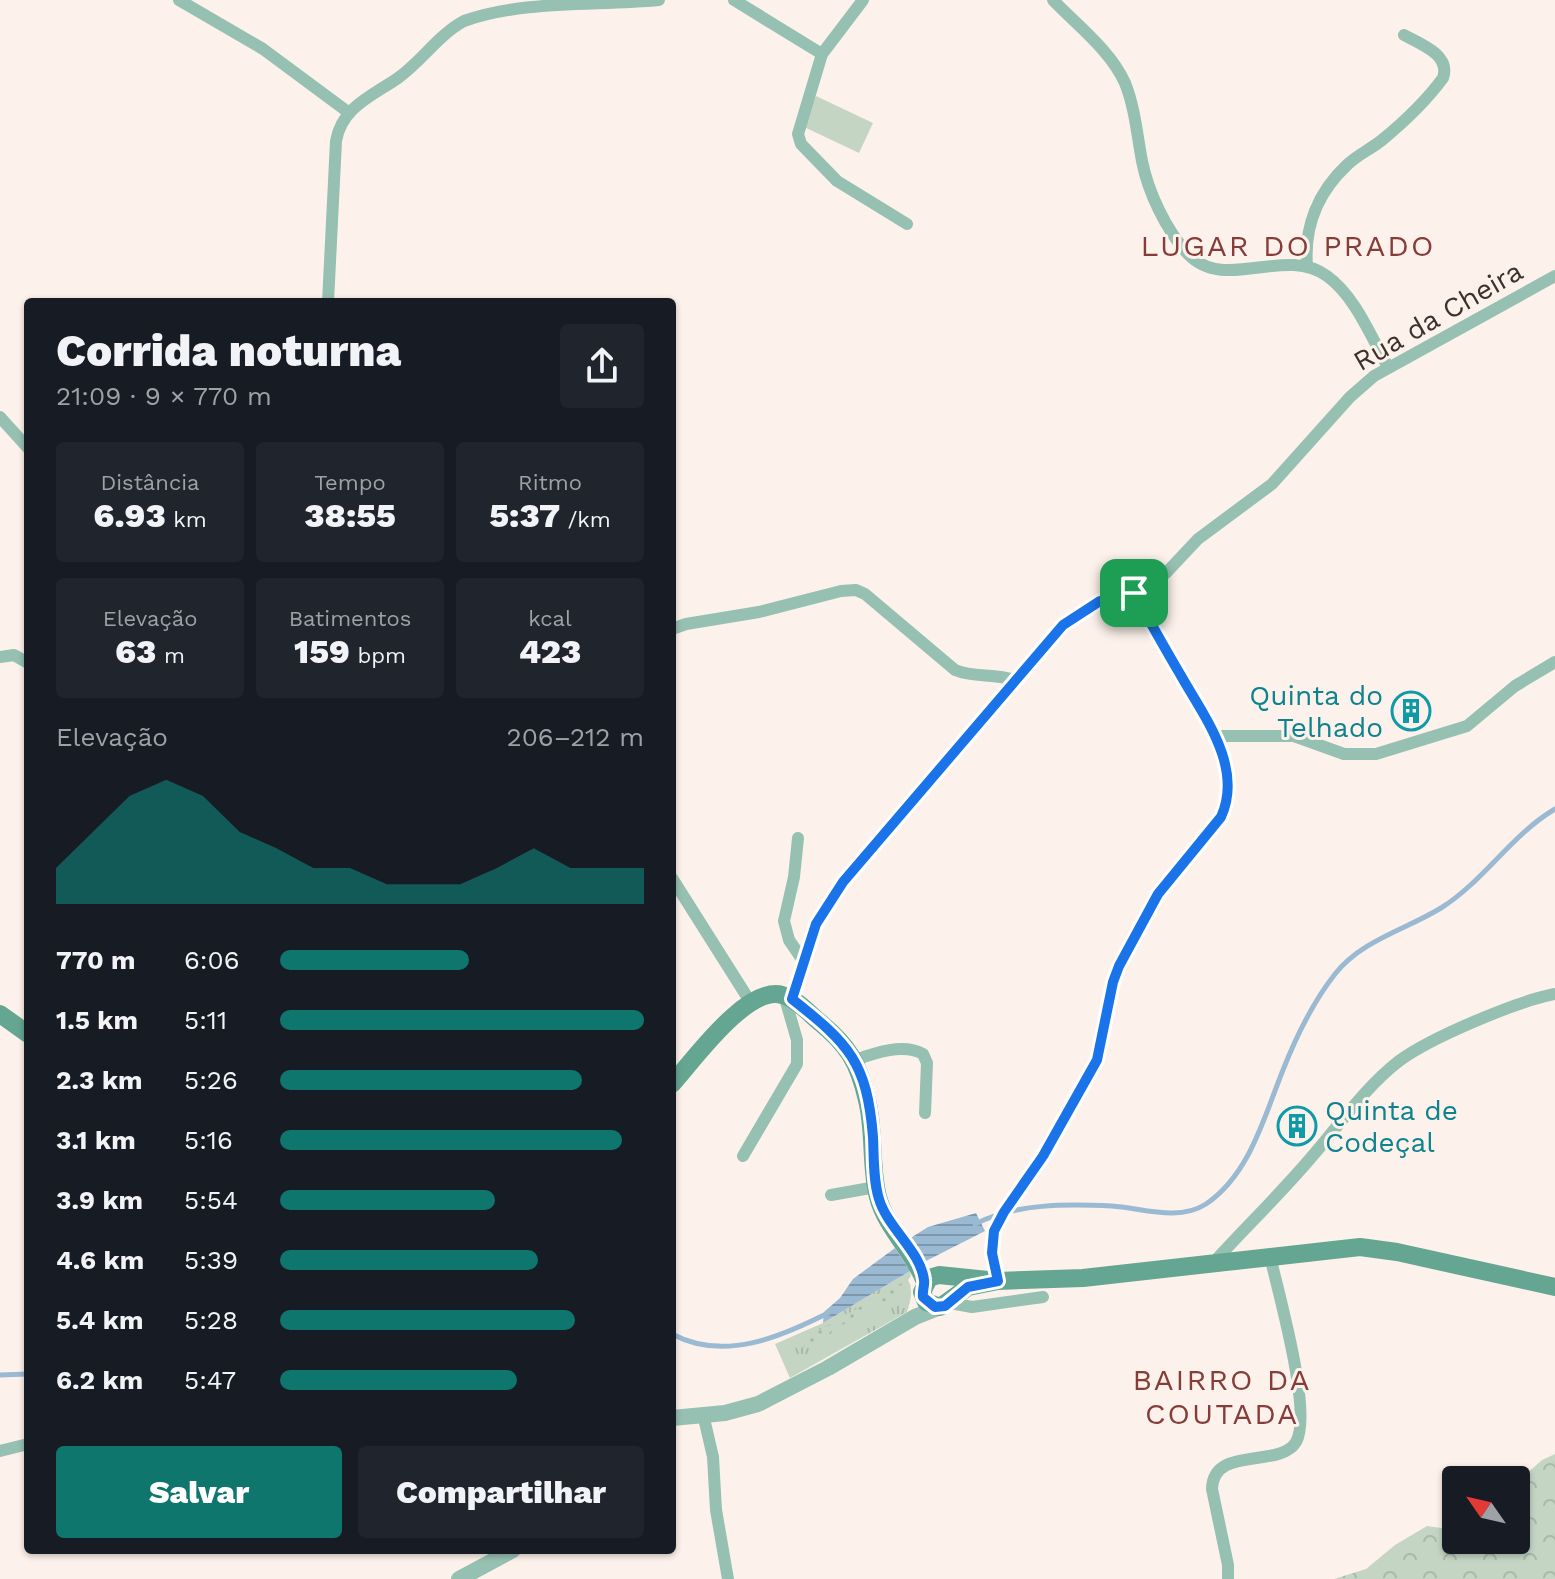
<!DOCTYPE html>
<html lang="pt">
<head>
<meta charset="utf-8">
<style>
  :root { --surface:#171b24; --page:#20242c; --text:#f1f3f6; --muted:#9ea1a6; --accent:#0f766e }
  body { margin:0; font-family:"Work Sans",sans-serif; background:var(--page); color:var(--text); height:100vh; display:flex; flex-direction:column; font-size:30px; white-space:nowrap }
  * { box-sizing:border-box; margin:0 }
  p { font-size:26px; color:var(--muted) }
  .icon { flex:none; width:44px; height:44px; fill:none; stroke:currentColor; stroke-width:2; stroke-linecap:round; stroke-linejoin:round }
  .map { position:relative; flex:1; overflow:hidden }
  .drawer { position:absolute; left:24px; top:298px; width:652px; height:1256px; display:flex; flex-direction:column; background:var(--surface); border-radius:8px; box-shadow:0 2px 6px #0004 }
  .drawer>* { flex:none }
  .needle { width:52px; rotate:304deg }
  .controls { position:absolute; left:1442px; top:1466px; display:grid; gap:16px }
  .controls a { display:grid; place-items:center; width:88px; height:88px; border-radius:8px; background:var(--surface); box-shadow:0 2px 6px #0004; font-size:40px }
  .pin { position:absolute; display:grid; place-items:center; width:68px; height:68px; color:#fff; margin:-34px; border-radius:16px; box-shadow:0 4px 12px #0006 }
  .round { display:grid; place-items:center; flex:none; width:84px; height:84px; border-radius:8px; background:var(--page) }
  .head { display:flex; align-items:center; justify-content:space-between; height:136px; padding:0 32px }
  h1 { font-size:44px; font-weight:800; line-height:60px }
  .stats { display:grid; grid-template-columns:repeat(3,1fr); gap:12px; height:136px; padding:8px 32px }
  .stats div { display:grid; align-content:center; border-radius:8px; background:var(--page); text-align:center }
  .stats b { font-size:34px; font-weight:800 }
  .stats small { font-size:22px; font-weight:400 }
  .stats p { font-size:22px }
  .chart { height:224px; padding:16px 32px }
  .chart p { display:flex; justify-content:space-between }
  .chart svg { width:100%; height:144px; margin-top:8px; fill:var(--accent); opacity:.7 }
  .action { display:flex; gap:16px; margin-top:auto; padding:16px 32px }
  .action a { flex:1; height:92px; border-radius:8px; background:var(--accent); color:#fff; font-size:32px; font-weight:800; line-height:92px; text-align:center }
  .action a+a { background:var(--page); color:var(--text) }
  ul { padding:0 32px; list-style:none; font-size:26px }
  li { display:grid; grid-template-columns:128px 96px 1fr; align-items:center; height:60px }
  li i { height:20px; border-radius:10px; background:var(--accent) }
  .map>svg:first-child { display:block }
  .grass { fill:#c4d6c3 }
  .forest { fill:url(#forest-crowns) }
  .park { fill:url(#park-tufts) }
  .garden { fill:url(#garden-dots) }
  .water { fill:url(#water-rules) }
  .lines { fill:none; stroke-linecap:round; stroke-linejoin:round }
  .stream { stroke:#9ab9d2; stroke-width:5 }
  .minor { stroke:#96c0b2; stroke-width:12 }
  .tertiary { stroke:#96c0b2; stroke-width:16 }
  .secondary { stroke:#64a692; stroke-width:18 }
  .route-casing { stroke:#fff; stroke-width:16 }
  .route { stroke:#1a73e8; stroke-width:10 }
  .labels { text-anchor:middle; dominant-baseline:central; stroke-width:6; stroke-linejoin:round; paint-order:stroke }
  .street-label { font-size:28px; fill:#3d322b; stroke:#fdf2eb }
  .culture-label { font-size:28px; fill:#0d838f; stroke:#fdf2eb; text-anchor:end }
  .neighbourhood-label { font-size:30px; letter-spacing:2px; fill:#853d3a; stroke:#fdf2eb }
</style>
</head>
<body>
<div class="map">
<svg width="1555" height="1579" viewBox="0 0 1555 1579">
  <defs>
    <pattern id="forest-crowns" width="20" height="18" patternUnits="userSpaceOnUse" patternTransform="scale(2)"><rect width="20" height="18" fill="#c4d6c3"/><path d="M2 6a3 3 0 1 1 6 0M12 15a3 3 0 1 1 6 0" fill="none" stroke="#a9b8a8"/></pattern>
    <pattern id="park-tufts" width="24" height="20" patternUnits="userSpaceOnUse" patternTransform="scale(2)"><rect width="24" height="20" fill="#c4d6c3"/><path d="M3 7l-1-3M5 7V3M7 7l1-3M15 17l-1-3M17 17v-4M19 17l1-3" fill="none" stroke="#a9b8a8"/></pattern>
    <pattern id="garden-dots" width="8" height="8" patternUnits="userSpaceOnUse" patternTransform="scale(2)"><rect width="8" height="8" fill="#c4d6c3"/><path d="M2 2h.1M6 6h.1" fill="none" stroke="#a9b8a8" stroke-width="1.8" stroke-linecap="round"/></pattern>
    <pattern id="water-rules" width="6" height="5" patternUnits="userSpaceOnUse" patternTransform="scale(2)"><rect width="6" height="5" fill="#9ab9d2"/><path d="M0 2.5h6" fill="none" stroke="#7f97ab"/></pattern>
  </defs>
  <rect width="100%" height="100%" fill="#fdf2eb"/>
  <!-- grass -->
  <path class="grass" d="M 816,96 L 873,123 L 859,153 L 802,126 Z"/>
  <!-- forest -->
  <path class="forest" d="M 1555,1454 L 1555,1579 L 1334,1579 L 1366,1569 L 1395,1545 L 1427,1526 L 1456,1530 L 1456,1540 L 1516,1540 L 1516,1483 L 1542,1460 Z"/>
  <!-- park -->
  <path class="park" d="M 910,1271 L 911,1276 L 908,1280 C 913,1290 911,1301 907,1312 L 790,1378 L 775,1344 L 823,1323 Z"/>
  <!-- garden -->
  <path class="garden" d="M 907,1280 L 911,1286 L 798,1350 L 795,1344 L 872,1300 L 874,1303 L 883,1298 L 882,1295 Z"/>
  <!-- water -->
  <g class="water">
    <path d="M 976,1213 L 985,1231 L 924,1262 L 909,1239 L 928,1227 Z"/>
    <path d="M 895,1248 L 910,1271 L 823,1323 L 824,1312 L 840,1298 L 853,1279 Z"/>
  </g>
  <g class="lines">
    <!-- stream -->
    <g class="stream">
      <path d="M 975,1224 C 1017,1203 1066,1204 1112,1206 C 1142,1208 1178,1222 1206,1204 C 1250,1174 1264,1117 1283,1070 C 1296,1037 1313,1002 1335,974 C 1362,940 1405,930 1441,908 C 1484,881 1511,835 1555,809"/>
      <path d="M 672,1334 C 724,1362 781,1337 830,1312"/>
      <path d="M 0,1375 L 28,1374"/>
    </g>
    <!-- minor -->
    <g class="minor">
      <path d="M 179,0 L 263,49 L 348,112"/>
      <path d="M 734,0 L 822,54"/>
      <path d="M 863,0 L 822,54 L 798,134 L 801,144 L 837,181 L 907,224"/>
      <path d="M 1053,0 C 1077,25 1111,51 1125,83 C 1135,108 1137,135 1142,161 C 1148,192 1166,230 1188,254 C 1225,293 1284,245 1327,276 C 1355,296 1371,337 1388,367"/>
      <path d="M 1307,266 C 1304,227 1318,192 1347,165 C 1357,155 1371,149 1382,140 C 1404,122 1426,101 1443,78 C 1451,55 1421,44 1404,35"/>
      <path d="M 328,302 L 336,141 C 342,107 372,96 398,78 C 422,61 438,35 464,21 C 523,0 595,6 659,0"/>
      <path d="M 0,417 L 28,448"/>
      <path d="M 672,629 L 686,624 L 759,612 L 841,591 L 856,590 L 865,594 L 955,670 C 974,678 993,673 1015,680"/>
      <path d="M 0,657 L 14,655 L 28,663"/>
      <path d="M 1215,736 L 1294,736 L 1344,754 L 1376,754 L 1467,726 L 1515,686 L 1555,662"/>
      <path d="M 798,838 L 794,877 L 784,921 L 789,940 L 804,962"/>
      <path d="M 672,878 L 751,1003"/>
      <path d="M 792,999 L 816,924 L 843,882 L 1063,625 L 1085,609 L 1100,601 L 1134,593 L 1166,573 L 1198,539 L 1272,484 L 1350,397 L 1374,376 L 1555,276"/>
      <path d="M 855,1060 C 875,1053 903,1043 923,1054 L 927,1063 L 925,1113"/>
      <path d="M 743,1156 L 797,1064 L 797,1040 L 784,995"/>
      <path d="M 831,1195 L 876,1187"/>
      <path d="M 1214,1262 C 1245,1228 1279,1195 1309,1160 C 1338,1127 1364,1088 1399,1061 C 1430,1038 1517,1001 1555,994"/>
      <path d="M 998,1281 L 992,1247 L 994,1231 L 1004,1212 L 1043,1156 L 1097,1060 L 1113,982 L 1119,966 L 1158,894 L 1217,822 L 1226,804 L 1226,770 L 1215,736 L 1134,593"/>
      <path d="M 950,1303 L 972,1307 L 1043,1297"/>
      <path d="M 703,1414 L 713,1457 L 716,1510 L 728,1579"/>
      <path d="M 0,1451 L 28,1444"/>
      <path d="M 1228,1579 L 1228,1565 L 1212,1489 C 1213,1445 1280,1469 1296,1442 C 1313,1413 1278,1292 1270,1256"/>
    </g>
    <!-- tertiary -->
    <g class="tertiary">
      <path d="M 672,1418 L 725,1413 L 758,1404 L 828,1368 L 915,1317 L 940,1307"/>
      <path d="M 459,1579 L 513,1550"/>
    </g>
    <!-- secondary -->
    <g class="secondary">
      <path d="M 0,1014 L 28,1034"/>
      <path d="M 672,1084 C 693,1061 747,985 782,995 C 795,998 807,1011 817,1020 C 848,1045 858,1061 867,1100 C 875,1132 870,1166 878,1197 C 886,1228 914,1252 925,1282"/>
      <path d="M 998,1281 L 968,1287 L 940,1307 L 926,1302 L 922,1292 L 929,1278 L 939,1275 L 998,1281 L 1083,1278 L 1360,1247 L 1397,1252 L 1555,1287"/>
    </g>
  </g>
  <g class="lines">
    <!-- route casing -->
    <g class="route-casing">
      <path id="route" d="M 1134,593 C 1149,620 1164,647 1180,674 C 1203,715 1244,767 1221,817 L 1158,894 L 1119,966 L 1113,982 L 1097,1060 L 1043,1156 L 1004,1212 L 994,1231 L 992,1253 L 998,1281 L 968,1287 L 945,1306 L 935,1307 L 923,1297 C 922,1291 925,1285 924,1280 C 921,1252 887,1227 879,1199 C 873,1180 874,1157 873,1137 C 867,1062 849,1044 792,999 L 816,924 L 843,882 L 1063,625 L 1100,601 Z"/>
    </g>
    <!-- route -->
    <use href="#route" class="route"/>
  </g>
  <!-- icons -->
  <defs>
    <g id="building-ring" transform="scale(2)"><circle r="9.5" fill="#fdf2eb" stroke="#0f9aa8" stroke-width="1.5"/><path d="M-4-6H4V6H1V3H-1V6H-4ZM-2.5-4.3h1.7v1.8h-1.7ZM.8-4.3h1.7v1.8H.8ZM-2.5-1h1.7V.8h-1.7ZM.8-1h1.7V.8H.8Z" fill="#0f9aa8"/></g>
  </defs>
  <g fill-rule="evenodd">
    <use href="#building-ring" x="1411" y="711"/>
    <use href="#building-ring" x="1297" y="1126"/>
  </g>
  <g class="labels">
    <!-- street labels -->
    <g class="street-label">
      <text transform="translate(1438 316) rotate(-30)">Rua da Cheira</text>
    </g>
    <!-- culture labels -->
    <g class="culture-label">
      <text x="1383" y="695">Quinta do<tspan x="1383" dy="32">Telhado</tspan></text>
      <text x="1325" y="1110" text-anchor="start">Quinta de<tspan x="1325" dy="32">Codeçal</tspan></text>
    </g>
    <!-- neighbourhood labels -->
    <g class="neighbourhood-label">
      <text x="1288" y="245">LUGAR DO PRADO</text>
      <text x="1222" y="1379">BAIRRO DA<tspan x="1222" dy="34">COUTADA</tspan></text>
    </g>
  </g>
</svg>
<div class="controls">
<a><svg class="needle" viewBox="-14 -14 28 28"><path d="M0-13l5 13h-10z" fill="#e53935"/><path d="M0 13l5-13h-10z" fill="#9ea1a6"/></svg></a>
</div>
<div class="pin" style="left:1134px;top:593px;background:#1e9e55"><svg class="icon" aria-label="arrive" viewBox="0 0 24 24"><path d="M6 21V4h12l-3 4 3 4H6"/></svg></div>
<section class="drawer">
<div class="head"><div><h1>Corrida noturna</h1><p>21:09 · 9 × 770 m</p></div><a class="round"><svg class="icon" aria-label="share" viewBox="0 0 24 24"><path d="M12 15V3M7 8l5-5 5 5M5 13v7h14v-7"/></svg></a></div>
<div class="stats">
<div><p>Distância</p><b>6.93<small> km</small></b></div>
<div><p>Tempo</p><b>38:55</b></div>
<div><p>Ritmo</p><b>5:37<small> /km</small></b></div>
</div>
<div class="stats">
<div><p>Elevação</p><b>63<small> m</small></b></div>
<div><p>Batimentos</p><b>159<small> bpm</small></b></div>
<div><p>kcal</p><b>423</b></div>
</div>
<div class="chart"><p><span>Elevação</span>206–212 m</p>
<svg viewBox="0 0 160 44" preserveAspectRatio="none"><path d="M0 44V33L10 22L20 11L30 6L40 11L50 22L60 27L70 33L80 33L90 38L100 38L110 38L120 33L130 27L140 33L150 33L160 33V44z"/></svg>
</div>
<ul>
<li><b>770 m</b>6:06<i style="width:52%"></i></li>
<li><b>1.5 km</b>5:11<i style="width:100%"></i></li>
<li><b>2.3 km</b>5:26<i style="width:83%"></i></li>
<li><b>3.1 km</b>5:16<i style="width:94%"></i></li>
<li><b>3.9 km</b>5:54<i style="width:59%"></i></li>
<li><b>4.6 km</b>5:39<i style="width:71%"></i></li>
<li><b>5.4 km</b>5:28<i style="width:81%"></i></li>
<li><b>6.2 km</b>5:47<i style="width:65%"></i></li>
</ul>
<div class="action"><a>Salvar</a><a>Compartilhar</a></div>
</section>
</div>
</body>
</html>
